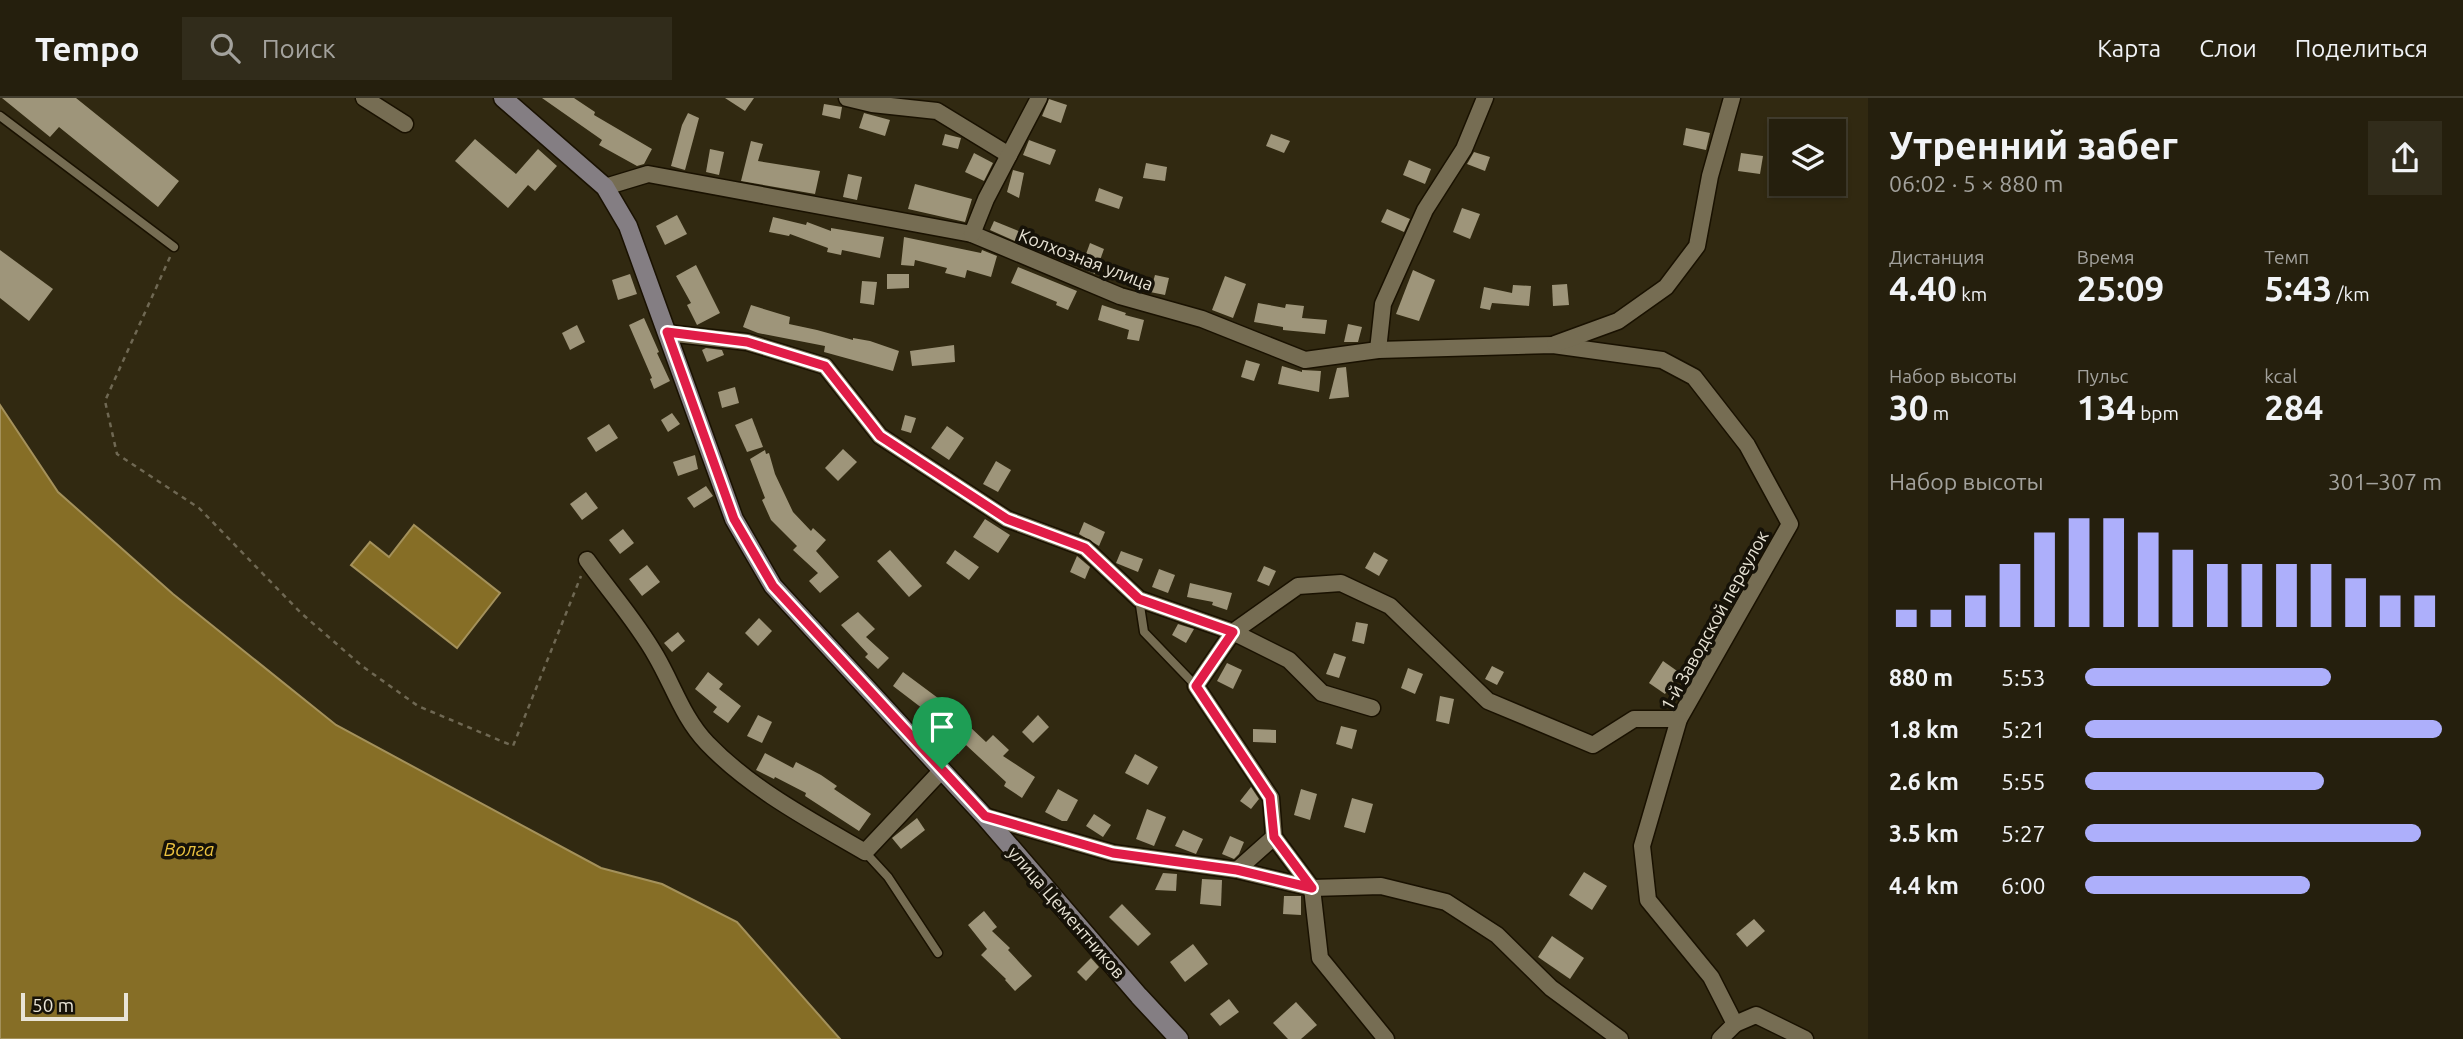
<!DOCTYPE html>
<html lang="ru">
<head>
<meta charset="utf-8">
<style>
  :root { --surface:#251f0d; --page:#312c1b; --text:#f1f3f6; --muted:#a3a29d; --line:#423d2e; --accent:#adaffb }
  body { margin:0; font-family:Ubuntu,sans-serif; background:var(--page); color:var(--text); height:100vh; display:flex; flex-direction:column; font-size:26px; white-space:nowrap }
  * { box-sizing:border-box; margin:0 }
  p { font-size:23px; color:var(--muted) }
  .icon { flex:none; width:38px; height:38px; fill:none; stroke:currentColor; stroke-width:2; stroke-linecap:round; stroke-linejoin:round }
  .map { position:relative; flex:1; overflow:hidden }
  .details { display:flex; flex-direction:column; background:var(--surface); width:595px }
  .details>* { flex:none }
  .fabs { position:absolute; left:1769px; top:21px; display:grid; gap:14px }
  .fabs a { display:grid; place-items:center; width:77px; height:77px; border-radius:0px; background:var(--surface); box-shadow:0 2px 5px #0004,0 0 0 2px var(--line); font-size:35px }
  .scale { position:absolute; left:21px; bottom:18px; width:107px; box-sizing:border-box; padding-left:7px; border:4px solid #e9e4d6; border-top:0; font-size:19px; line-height:24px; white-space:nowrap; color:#e9e4d6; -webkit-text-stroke:5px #161208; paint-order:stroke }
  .pin { position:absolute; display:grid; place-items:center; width:60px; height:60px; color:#fff; margin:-72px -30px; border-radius:50% 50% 50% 0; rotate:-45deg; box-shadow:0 0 7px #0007 }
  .pin .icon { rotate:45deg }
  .round { display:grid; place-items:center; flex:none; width:74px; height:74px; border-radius:0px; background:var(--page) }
  .headline { display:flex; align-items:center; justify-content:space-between; height:119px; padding:0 21px }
  h1 { font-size:38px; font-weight:600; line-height:52px }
  .stats { display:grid; grid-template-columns:repeat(3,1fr); gap:10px; height:119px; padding:7px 21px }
  .stats div { display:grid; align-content:center }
  .stats b { font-size:35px; font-weight:600 }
  .stats small { font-size:19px; font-weight:400 }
  .stats p { font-size:19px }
  .chart { height:196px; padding:14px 21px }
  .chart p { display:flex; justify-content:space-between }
  .chart svg { width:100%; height:126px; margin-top:7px; stroke:var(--accent); stroke-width:6 }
  ul { padding:0 21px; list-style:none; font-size:23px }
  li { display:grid; grid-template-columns:112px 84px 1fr; align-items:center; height:52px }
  li i { height:18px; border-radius:9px; background:var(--accent) }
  header { display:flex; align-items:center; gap:42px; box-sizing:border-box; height:98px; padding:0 35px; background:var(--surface); border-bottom:2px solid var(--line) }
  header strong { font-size:33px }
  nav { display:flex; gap:38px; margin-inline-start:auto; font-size:24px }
  .search { width:490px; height:63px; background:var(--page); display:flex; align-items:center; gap:18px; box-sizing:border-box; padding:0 24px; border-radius:0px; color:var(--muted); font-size:26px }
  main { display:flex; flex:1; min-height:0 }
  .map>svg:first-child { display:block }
  .water { fill:#866e26; stroke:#a4915b; stroke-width:2 }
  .building { fill:#9e957a }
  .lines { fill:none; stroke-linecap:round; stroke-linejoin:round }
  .lane-casing { stroke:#191100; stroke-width:11 }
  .street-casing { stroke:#191100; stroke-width:19 }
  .secondary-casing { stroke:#191100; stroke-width:21 }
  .path { stroke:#6f6853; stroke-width:2.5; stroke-dasharray:5 5; stroke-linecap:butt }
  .lane { stroke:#766d53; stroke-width:8 }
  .street { stroke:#766d53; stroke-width:16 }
  .secondary { stroke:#847e83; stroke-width:18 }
  .route-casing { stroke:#fff; stroke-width:14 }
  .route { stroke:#e11d48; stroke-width:9 }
  .labels { text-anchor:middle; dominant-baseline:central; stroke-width:7; stroke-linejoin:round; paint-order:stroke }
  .street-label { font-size:18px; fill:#e9e4d6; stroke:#161208 }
  .water-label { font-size:19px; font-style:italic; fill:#ebc240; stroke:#161208 }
</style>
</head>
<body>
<header>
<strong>Tempo</strong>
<div class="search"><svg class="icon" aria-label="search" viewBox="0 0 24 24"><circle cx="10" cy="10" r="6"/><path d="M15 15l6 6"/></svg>Поиск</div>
<nav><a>Карта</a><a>Слои</a><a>Поделиться</a></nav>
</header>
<main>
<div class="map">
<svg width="1868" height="941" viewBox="0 0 1868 941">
  <rect width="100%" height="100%" fill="#312911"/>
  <!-- water -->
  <g class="water">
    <path d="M 0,307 L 58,394 L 173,496 L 336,627 L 601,770 L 662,786 L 737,824 L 840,941 L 0,941 Z"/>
    <path d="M 414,427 L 500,495 L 457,550 L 351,467 L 370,444 L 389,459 Z"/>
  </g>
  <!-- building -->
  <g class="building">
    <path d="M 2,0 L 76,0 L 179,83 L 158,109 L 59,29 L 50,39 Z"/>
    <path d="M 542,0 L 574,0 L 595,14 L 594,17 L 652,51 L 644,66 L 637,68 L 599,47 L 602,42 Z"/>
    <path d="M 725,0 L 754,0 L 745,13 Z"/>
    <path d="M 1049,1 L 1067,7 L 1061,25 L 1042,18 Z"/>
    <path d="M 824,6 L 842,9 L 840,21 L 822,17 Z"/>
    <path d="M 688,15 L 699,20 L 685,72 L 671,68 L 682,27 Z"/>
    <path d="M 864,15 L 890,22 L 885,38 L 859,30 Z"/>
    <path d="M 1686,30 L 1710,35 L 1706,52 L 1683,47 Z"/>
    <path d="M 945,36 L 961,40 L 958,51 L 942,47 Z"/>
    <path d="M 1271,36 L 1290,43 L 1284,55 L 1266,48 Z"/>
    <path d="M 475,41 L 516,76 L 538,51 L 557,68 L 535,93 L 528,87 L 508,110 L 455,63 Z"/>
    <path d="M 1029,42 L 1056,52 L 1050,67 L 1023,57 Z"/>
    <path d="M 751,43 L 763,46 L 758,63 L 820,73 L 815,96 L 741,83 Z"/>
    <path d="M 710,51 L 724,54 L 719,77 L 706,74 Z"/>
    <path d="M 1474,54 L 1490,59 L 1485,73 L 1467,66 Z"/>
    <path d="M 974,55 L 993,65 L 984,83 L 965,74 Z"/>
    <path d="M 1741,55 L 1763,58 L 1760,76 L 1738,73 Z"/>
    <path d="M 1409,62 L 1431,71 L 1425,86 L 1403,77 Z"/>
    <path d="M 1146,65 L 1167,69 L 1165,83 L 1143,80 Z"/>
    <path d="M 1013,72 L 1024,75 L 1019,100 L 1007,94 Z"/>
    <path d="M 848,76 L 862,79 L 857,102 L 843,99 Z"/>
    <path d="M 915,86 L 972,101 L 965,124 L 908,111 Z"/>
    <path d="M 1099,90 L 1123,99 L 1119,111 L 1095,103 Z"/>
    <path d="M 1462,110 L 1480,116 L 1470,141 L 1453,134 Z"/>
    <path d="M 1387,111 L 1410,121 L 1404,134 L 1381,124 Z"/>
    <path d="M 677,117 L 687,136 L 665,147 L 656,128 Z"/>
    <path d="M 773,119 L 806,127 L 807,124 L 831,133 L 831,130 L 884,139 L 880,160 L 842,152 L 841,157 L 827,154 L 828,150 L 790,136 L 789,138 L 769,134 Z"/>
    <path d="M 994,123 L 1021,134 L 1017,144 L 990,132 Z"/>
    <path d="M 904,139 L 981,155 L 982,152 L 997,158 L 991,179 L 967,172 L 965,180 L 945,175 L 947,170 L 915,162 L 914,168 L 901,167 Z"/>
    <path d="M 1090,145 L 1104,151 L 1095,176 L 1081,170 Z"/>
    <path d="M 0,152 L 53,191 L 29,223 L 0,200 Z"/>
    <path d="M 696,167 L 720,215 L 697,227 L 687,207 L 691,205 L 676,178 Z"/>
    <path d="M 1018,169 L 1077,193 L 1068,212 L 1056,207 L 1057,204 L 1011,185 Z"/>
    <path d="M 1413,172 L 1435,182 L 1419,223 L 1396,216 Z"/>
    <path d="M 630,176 L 637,196 L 618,202 L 612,182 Z"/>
    <path d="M 887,176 L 909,176 L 909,190 L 887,191 Z"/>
    <path d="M 1155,177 L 1169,180 L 1165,197 L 1150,194 Z"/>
    <path d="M 1225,178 L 1246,186 L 1233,220 L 1212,212 Z"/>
    <path d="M 862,183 L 877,184 L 874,207 L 860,205 Z"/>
    <path d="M 1567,186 L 1569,207 L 1553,208 L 1552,187 Z"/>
    <path d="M 1513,187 L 1531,188 L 1529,208 L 1492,205 L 1490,212 L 1480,210 L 1484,189 L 1512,195 Z"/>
    <path d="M 1258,205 L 1285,210 L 1286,206 L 1304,208 L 1302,220 L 1327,222 L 1325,236 L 1283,232 L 1283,229 L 1254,224 Z"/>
    <path d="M 751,207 L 790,219 L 789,226 L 817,232 L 853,242 L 853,240 L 870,243 L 899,253 L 893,273 L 824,254 L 825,248 L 758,235 L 743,229 Z"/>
    <path d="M 1102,207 L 1126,215 L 1125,217 L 1144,222 L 1139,243 L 1127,241 L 1129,232 L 1098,222 Z"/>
    <path d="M 644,220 L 659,254 L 657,255 L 670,283 L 654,291 L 650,281 L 652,280 L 629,227 Z"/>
    <path d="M 1348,226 L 1362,229 L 1358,244 L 1344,244 Z"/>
    <path d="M 577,227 L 585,244 L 570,252 L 562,235 Z"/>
    <path d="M 954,247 L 955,264 L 912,268 L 910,253 Z"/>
    <path d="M 706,250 L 722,252 L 724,257 L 707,264 L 702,252 Z"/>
    <path d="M 1246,262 L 1260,266 L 1254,283 L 1241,279 Z"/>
    <path d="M 1282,268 L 1302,274 L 1302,272 L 1321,273 L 1319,294 L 1278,286 Z"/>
    <path d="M 1346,269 L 1349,299 L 1329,301 L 1337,270 Z"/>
    <path d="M 735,289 L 739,305 L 722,310 L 718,294 Z"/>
    <path d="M 672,315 L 680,326 L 668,334 L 661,322 Z"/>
    <path d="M 905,317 L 916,320 L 911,335 L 901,332 Z"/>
    <path d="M 752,320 L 763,349 L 747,354 L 735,327 Z"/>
    <path d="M 609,326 L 618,340 L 596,354 L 587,340 Z"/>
    <path d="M 947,328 L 964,340 L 949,362 L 931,350 Z"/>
    <path d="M 843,351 L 857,364 L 838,383 L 825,370 Z"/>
    <path d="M 765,352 L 766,356 L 769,355 L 775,376 L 793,414 L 811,433 L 813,430 L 826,442 L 816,453 L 839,479 L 820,495 L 809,483 L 818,475 L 793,452 L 797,448 L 771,422 L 762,402 L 765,400 L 750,361 Z"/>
    <path d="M 695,357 L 698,371 L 678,378 L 673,364 Z"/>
    <path d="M 996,363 L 1011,372 L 998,394 L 983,386 Z"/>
    <path d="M 706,388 L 713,398 L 694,410 L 687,400 Z"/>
    <path d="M 586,394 L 598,410 L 582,422 L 570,406 Z"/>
    <path d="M 985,421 L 1010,437 L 998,455 L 973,439 Z"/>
    <path d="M 1084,424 L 1105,434 L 1099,448 L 1079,436 Z"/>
    <path d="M 623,431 L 634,445 L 620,456 L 609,442 Z"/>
    <path d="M 890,452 L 922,488 L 909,499 L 877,463 Z"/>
    <path d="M 955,452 L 979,469 L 969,482 L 946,465 Z"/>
    <path d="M 1121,453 L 1143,461 L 1138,474 L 1116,465 Z"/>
    <path d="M 1374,454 L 1388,462 L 1379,478 L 1365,470 Z"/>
    <path d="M 1077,458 L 1090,469 L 1085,481 L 1070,474 Z"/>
    <path d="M 647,467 L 660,484 L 642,498 L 629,481 Z"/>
    <path d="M 1264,468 L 1276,473 L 1269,488 L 1257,483 Z"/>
    <path d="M 1159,471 L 1175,477 L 1168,495 L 1152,489 Z"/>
    <path d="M 1190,485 L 1232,495 L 1227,512 L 1212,507 L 1213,504 L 1187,499 Z"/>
    <path d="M 858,514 L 875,531 L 866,539 L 889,560 L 878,571 L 865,559 L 868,556 L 841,527 Z"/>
    <path d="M 759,520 L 772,533 L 758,548 L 745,535 Z"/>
    <path d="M 1356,524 L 1368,526 L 1364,546 L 1352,543 Z"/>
    <path d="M 1178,526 L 1194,531 L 1186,545 L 1172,537 Z"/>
    <path d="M 678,534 L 685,543 L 672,554 L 664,545 Z"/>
    <path d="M 1334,555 L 1346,559 L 1339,580 L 1326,576 Z"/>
    <path d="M 1663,563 L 1680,575 L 1665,596 L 1649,585 Z"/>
    <path d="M 1227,565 L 1242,572 L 1233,591 L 1217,583 Z"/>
    <path d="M 1492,568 L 1504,574 L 1497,587 L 1485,581 Z"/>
    <path d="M 1408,570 L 1423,576 L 1415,596 L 1401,590 Z"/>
    <path d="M 708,574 L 723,586 L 719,591 L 741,608 L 728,625 L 713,614 L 717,609 L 695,591 Z"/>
    <path d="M 903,574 L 942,603 L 943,601 L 955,611 L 953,613 L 986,644 L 993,637 L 1009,652 L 1003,658 L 1035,679 L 1022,700 L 1004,688 L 1006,684 L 966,647 L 958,656 L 945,643 L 949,638 L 928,621 L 931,617 L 893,588 Z"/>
    <path d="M 1440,598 L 1454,601 L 1449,626 L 1436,623 Z"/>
    <path d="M 758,617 L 772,624 L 762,645 L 747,638 Z"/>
    <path d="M 1038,617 L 1049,629 L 1033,645 L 1022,634 Z"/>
    <path d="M 1341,628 L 1357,632 L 1352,651 L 1336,646 Z"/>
    <path d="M 1253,631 L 1276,632 L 1276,645 L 1253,644 Z"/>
    <path d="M 765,655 L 793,670 L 796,664 L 821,677 L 837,688 L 834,691 L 871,716 L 859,733 L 805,698 L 806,695 L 775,679 L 774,681 L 756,672 Z"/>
    <path d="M 1135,656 L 1158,669 L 1148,687 L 1125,675 Z"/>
    <path d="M 1251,689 L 1259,701 L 1251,711 L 1240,703 Z"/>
    <path d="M 1058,691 L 1078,702 L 1067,723 L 1062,723 L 1045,714 Z"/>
    <path d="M 1301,691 L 1317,696 L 1310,722 L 1294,717 Z"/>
    <path d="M 1352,700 L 1373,706 L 1365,735 L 1344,729 Z"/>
    <path d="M 1147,711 L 1166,719 L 1154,748 L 1136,741 Z"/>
    <path d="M 1094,716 L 1111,727 L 1103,739 L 1086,728 Z"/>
    <path d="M 917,720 L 925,732 L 901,751 L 892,740 Z"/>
    <path d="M 1183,732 L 1203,741 L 1196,756 L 1175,748 Z"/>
    <path d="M 1230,738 L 1244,744 L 1239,756 L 1234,761 L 1222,756 Z"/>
    <path d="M 1584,774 L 1607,788 L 1592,812 L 1569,797 Z"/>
    <path d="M 1163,775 L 1177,776 L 1176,793 L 1155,792 Z"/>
    <path d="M 1202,781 L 1222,782 L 1221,808 L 1200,806 Z"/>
    <path d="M 1284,798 L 1301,798 L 1301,817 L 1283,816 Z"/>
    <path d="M 1122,806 L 1151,836 L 1138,848 L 1109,819 Z"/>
    <path d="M 984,813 L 997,829 L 992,833 L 1010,850 L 1008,852 L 1032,878 L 1015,893 L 1005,882 L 1006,881 L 981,857 L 987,851 L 968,827 Z"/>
    <path d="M 1754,821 L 1765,833 L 1747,849 L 1736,836 Z"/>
    <path d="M 1552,838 L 1584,860 L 1570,881 L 1538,859 Z"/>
    <path d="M 1193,846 L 1208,866 L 1185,884 L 1170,864 Z"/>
    <path d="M 1091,860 L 1099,869 L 1086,883 L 1077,874 Z"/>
    <path d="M 1229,901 L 1239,914 L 1220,928 L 1210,916 Z"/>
    <path d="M 1296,904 L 1317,927 L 1301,941 L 1288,941 L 1273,925 Z"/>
  </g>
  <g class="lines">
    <!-- lane casing -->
    <g class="lane-casing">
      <g id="lane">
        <path d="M 0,18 L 174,149"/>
        <path d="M 1139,501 L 1144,534 L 1196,588"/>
        <path d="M 865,754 L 888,779 L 938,855"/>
      </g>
    </g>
    <!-- street casing -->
    <g class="street-casing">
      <g id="street">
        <path d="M 364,0 L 405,26"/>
        <path d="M 847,0 L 872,6 L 937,13 L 1009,57"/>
        <path d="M 605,89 L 648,76 L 972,136 L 1120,198 L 1202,221 L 1305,262 L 1378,252 L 1553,247 L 1662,262 L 1694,279 L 1747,347 L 1790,426 L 1679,621 L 1642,748 L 1648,802 L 1711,879 L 1735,926 L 1720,941"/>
        <path d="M 972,136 L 986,101 L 1039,0"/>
        <path d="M 667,235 L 747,244 L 825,268 L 880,338 L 1007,421 L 1085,450 L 1139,501 L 1233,534 L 1289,562 L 1322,595 L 1372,610"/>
        <path d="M 1555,246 L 1618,223 L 1666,189 L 1697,148 L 1710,78 L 1732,0"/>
        <path d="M 1378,252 L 1383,206 L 1425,112 L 1464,51 L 1485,0"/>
        <path d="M 587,462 C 610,494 637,524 656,558 C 673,587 683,620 707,645 C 751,691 810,722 865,754 L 942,672"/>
        <path d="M 984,718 L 1113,755 L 1237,772 L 1312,790 L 1381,788 L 1446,804 L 1497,837 L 1551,890 L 1620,941"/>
        <path d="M 1237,772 L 1274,739"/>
        <path d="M 1735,926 L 1756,917 L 1805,941"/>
        <path d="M 1386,941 L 1320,860 L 1312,790 L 1274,739 L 1271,700 L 1196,588 L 1233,534 L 1298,488 L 1341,485 L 1390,508 L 1488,603 L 1593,647 L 1634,621 L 1679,621"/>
      </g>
    </g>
    <!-- secondary casing -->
    <g class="secondary-casing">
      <path id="secondary" d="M 503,0 L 605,89 L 628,128 L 734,421 L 773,488 L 984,718 L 1139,898 L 1179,941"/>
    </g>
    <!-- path -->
    <path class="path" d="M 170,159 L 105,303 L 117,356 L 199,410 L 301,515 L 362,568 L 418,608 L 513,648 L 581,478"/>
    <!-- lane -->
    <use href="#lane" class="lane"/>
    <!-- street -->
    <use href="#street" class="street"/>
    <!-- secondary -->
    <use href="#secondary" class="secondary"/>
  </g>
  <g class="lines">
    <!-- route casing -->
    <g class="route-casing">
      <path id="route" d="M 667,234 L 747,244 L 825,268 L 880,338 L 1007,421 L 1085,450 L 1139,501 L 1233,534 L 1196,588 L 1270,699 L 1274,739 L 1312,790 L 1237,772 L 1113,755 L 985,718 L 773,488 L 734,421 Z"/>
    </g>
    <!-- route -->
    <use href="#route" class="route"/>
  </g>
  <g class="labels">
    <!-- street labels -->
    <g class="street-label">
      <text transform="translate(1086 161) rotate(21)">Колхозная улица</text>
      <text transform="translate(1714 522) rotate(-61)">1-й Заводской переулок</text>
      <text transform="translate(1067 814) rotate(49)">улица Цементников</text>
    </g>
    <!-- water labels -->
    <g class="water-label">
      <text x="189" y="751">Волга</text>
    </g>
  </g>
</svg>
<div class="fabs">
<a><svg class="icon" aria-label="layers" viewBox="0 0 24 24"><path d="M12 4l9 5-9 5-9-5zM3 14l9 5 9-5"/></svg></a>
</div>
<div class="scale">50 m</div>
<div class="pin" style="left:942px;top:671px;background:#1e9e55"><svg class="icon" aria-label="arrive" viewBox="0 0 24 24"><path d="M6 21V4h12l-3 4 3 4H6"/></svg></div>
</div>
<section class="details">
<div class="headline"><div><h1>Утренний забег</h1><p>06:02 · 5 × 880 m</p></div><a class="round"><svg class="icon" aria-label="share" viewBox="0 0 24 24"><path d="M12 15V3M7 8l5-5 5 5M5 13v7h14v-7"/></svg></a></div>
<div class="stats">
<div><p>Дистанция</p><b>4.40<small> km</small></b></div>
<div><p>Время</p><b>25:09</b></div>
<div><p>Темп</p><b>5:43<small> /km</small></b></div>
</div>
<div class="stats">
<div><p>Набор высоты</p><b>30<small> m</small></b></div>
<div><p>Пульс</p><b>134<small> bpm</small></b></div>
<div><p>kcal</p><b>284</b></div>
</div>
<div class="chart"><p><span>Набор высоты</span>301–307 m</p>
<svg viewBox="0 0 160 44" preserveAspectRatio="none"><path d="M5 44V38M15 44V38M25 44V33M35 44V22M45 44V11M55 44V6M65 44V6M75 44V11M85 44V17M95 44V22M105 44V22M115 44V22M125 44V22M135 44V27M145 44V33M155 44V33"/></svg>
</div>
<ul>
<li><b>880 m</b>5:53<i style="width:69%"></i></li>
<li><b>1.8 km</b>5:21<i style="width:100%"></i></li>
<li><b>2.6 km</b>5:55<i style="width:67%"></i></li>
<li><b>3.5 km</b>5:27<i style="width:94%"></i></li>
<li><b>4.4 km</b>6:00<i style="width:63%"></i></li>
</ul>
</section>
</main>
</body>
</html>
